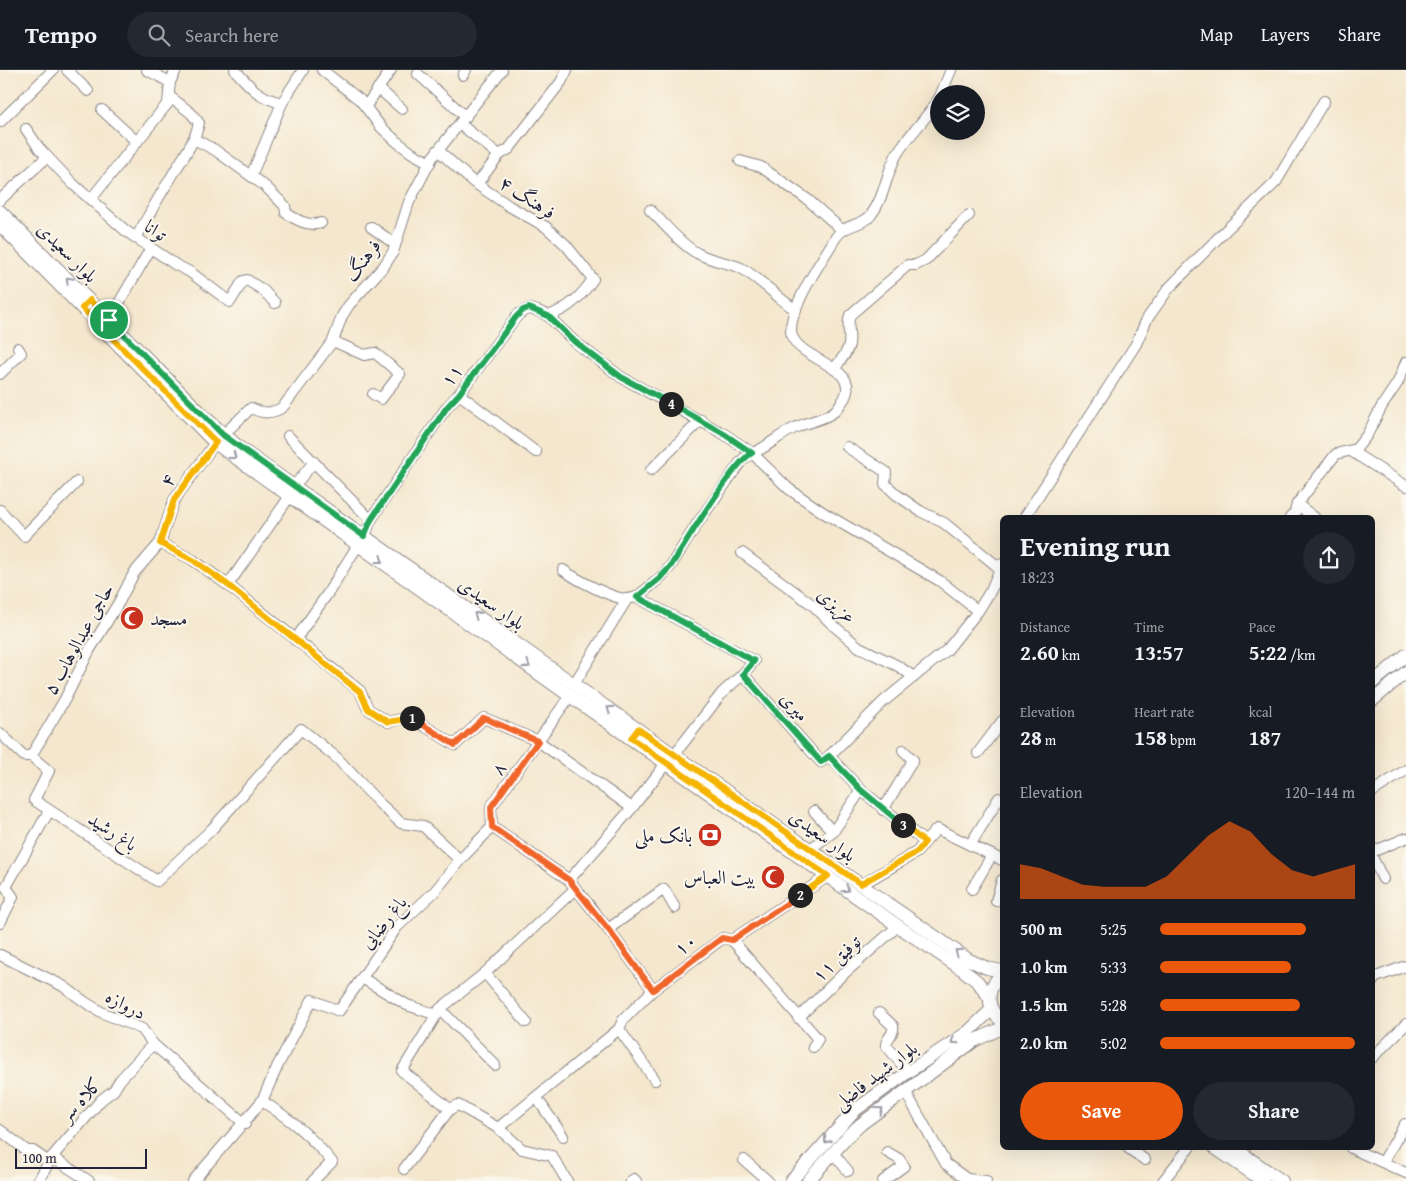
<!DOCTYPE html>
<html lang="en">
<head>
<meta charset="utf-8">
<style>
  :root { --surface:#171b24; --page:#242831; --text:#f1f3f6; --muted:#9ea1a6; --line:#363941; --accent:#ea580c }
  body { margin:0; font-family:"Gentium Book Plus",Amiri,serif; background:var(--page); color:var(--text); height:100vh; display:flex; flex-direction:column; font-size:19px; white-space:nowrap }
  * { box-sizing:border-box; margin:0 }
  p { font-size:16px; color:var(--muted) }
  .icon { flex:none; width:28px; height:28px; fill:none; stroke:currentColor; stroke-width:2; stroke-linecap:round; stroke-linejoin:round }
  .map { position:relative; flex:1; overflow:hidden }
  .drawer { position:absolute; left:1000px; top:445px; width:375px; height:635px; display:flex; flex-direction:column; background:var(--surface); border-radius:8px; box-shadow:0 5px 20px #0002 }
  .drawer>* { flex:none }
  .fabs { position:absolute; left:930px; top:15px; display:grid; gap:10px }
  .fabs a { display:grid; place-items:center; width:55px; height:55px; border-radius:50%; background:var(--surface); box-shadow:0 5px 20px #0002; font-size:25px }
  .scale { position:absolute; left:15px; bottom:12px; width:132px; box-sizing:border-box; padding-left:5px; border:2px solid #22223b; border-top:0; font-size:14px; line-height:18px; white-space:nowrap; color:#22223b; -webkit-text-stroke:4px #fbf7ec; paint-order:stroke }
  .pin { position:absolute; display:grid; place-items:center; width:42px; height:42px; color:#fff; margin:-21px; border:2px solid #fff; border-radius:50%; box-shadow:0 1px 5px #0007 }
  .km { position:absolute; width:25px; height:25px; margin:-12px; border-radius:50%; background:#222; color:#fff; font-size:14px; line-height:25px; text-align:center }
  .round { display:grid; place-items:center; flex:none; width:52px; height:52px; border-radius:26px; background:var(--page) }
  .summary { display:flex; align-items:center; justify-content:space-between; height:85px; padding:0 20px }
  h1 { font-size:28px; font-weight:700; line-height:38px }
  .stats { display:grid; grid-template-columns:repeat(3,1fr); gap:8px; height:85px; padding:5px 20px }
  .stats div { display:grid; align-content:center }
  .stats b { font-size:21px; font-weight:700 }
  .stats small { font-size:14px; font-weight:400 }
  .stats p { font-size:14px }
  .chart { height:140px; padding:10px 20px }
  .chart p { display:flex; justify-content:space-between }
  .chart svg { width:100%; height:90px; margin-top:5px; fill:var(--accent); opacity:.7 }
  .primary-button { display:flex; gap:10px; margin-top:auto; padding:10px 20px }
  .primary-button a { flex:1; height:58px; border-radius:30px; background:var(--accent); color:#fff; font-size:20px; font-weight:700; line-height:58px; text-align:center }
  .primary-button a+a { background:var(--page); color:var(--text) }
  ul { padding:0 20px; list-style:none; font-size:16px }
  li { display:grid; grid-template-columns:80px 60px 1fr; align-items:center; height:38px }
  li i { height:12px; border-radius:6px; background:var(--accent) }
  header { display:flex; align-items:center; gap:30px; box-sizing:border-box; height:70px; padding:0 25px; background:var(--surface); border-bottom:1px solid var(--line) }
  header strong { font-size:24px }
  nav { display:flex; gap:28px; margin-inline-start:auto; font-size:18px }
  .search { width:350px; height:45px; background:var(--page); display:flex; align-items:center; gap:12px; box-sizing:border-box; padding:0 18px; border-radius:28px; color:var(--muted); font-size:19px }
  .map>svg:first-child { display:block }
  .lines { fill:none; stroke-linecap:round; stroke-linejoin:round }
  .minor-casing { stroke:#8b8484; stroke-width:12 }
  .major-casing { stroke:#8b8484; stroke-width:14 }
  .minor { stroke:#fff; stroke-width:10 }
  .major { stroke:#fff; stroke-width:12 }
  .oneway { stroke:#9c9ca7 }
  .split-1-casing { stroke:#fff; stroke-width:10 }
  .split-2-casing { stroke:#fff; stroke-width:10 }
  .split-3-casing { stroke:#fff; stroke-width:10 }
  .split-4-casing { stroke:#fff; stroke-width:10 }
  .split-5-casing { stroke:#fff; stroke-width:10 }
  .split-1 { stroke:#f5b400; stroke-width:6 }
  .split-2 { stroke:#f0652b; stroke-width:6 }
  .split-3 { stroke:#f5b400; stroke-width:6 }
  .split-4 { stroke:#22a559; stroke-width:6 }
  .split-5 { stroke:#22a559; stroke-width:6 }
  .labels { text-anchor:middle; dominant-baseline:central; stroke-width:4; stroke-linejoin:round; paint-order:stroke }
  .street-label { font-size:19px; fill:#22223b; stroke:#fbf7ec }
  .poi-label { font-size:19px; fill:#22223b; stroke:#fbf7ec; text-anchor:end }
</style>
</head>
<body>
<header>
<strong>Tempo</strong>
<div class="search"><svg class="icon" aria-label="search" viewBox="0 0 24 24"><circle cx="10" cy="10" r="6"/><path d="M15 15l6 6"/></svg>Search here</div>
<nav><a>Map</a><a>Layers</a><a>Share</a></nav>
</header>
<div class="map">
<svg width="1406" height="1111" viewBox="0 0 1406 1111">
  <rect width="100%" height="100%" fill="#fbf7ec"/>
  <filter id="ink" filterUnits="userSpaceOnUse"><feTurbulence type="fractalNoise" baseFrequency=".02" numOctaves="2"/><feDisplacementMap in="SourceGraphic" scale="10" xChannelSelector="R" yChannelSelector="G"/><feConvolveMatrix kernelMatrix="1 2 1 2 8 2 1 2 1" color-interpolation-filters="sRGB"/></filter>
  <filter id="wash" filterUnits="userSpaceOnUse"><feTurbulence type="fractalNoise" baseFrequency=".0096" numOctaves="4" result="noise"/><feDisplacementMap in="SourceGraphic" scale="20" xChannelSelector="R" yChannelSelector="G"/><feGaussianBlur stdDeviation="1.12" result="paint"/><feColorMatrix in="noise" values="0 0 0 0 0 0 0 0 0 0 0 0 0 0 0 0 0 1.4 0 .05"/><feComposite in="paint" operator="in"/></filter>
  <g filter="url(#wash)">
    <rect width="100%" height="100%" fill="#f4e7ce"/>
  </g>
  <g filter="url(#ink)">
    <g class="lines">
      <!-- minor casing -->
      <g class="minor-casing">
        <g id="minor">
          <path d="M 67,0 L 88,21"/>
          <path d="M 147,0 L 170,12"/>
          <path d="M 235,0 C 250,17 259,28 282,33"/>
          <path d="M 322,0 L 360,30 L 381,57 L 396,71 L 412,83 L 430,93"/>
          <path d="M 418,4 L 466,47"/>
          <path d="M 463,5 L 466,0"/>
          <path d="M 378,18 L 402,39"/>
          <path d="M 941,24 L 951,0"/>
          <path d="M 366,36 L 391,0"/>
          <path d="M 102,40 L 137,72"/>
          <path d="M 0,52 L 53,0"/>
          <path d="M 460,54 L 499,85"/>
          <path d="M 26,59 L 39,78 L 73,114 L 126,161 L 176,195 L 190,202 L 230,232 L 243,211 L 247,210 L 263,220 L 275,233"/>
          <path d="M 194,69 L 215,80 L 266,117 L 285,136 L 286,143 C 296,150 309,157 321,153"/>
          <path d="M 740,91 L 761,97 L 807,129 L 841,159"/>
          <path d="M 251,106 L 282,33 L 303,0"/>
          <path d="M 477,114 L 499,85 L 509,79 L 561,12 L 567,0"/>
          <path d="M 91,129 L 168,33 L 170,12 L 176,0"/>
          <path d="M 0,130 L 47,87"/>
          <path d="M 650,140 C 664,153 681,175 697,183 C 711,191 727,192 741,198 C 761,209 777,228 796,240"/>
          <path d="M 371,157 L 395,174"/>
          <path d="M 136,168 C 147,149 157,129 169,111 C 180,91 194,75 199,53 L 191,43 L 169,26"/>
          <path d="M 548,246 L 575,272 L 621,307 L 724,364 L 752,383 L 789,419 L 824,443 L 940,511 L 978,541"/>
          <path d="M 109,250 L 151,178"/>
          <path d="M 333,271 L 364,285 L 375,283 L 400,304 L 381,329 L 373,324"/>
          <path d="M 834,299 C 839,292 848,283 849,274 C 851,263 846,257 850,245 L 908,195 L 916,195 L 926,190 L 969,145"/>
          <path d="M 0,304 L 21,283 L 18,278"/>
          <path d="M 459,324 L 536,382"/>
          <path d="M 223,365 L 251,338 C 263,344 272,344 283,337 L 333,271 L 342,246 L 349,235 L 384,196 L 393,182 L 409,132 L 432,88 L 502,0"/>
          <path d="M 288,366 L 371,450"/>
          <path d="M 847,377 L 886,402 L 885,414 L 897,425 L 920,441 L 944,453 L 1002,500"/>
          <path d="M 1351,381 L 1406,416"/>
          <path d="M 651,400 L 701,350"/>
          <path d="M 294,416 L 314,392"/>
          <path d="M 1297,434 L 1315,448"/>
          <path d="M 0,440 L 24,466 L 77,412"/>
          <path d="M 1024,448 L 1136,274 L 1147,249 L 1169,218 L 1226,160 L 1276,112 L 1324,31"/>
          <path d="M 1290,448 L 1295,442 L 1297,434 L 1336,384 L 1356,379 L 1367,365 L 1382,336 L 1398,312 L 1406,292"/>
          <path d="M 365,466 L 371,450 L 382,433 L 438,350 L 447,337 L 459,324 L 516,247 C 528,235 534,239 548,246 C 568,239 581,227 593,209 L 566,175 L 546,157 L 509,136 L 472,111 L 438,80"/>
          <path d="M 160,473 L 193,490 L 228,515 L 360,621 L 368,639 L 388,652 L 410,647 L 455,675 L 484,648 L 538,671 L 632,738"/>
          <path d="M 742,483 L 814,536 L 834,556 L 859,577 L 898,596 L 914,607"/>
          <path d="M 563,500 C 576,509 609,527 625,529 C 629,529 633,528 637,527 L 754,591 L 743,604 L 821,692 L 829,686 L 861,720 L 925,772 L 937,759 L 1002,790"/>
          <path d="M 228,515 L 290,426"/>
          <path d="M 637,527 L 659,509 L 670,497 L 697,454 L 742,390 C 748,385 754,383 761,379 C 773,372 784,362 797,357 C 809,351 824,350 835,341 C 838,338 841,333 844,329 C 862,297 801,291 792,266 C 784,244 825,186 836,167 C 846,153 863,156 871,145 C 885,127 886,103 897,84 C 909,64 928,48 939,28"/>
          <path d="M 295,570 L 328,523 L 358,475"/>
          <path d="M 574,614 L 627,529"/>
          <path d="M 0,663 L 24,686 L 31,686 L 49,701 L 34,730 L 157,811 L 212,759 L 301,659 L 337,688 L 379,733 L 401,753 L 423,756 L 460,790"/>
          <path d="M 978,683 L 1002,651"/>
          <path d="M 674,685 L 722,623 L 743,604"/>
          <path d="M 31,686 L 65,629 L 89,581 L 119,532 L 134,503 L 160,473 L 174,430 L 215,373"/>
          <path d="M 829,686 L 884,631 L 947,580 L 978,541 L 991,520 L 1002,494"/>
          <path d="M 1372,722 L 1406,700"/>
          <path d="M 883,740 L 913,690 L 903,680"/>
          <path d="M 814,741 L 833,762"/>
          <path d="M 492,757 L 569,810 L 608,859 L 664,819 L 675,838"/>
          <path d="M 970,775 L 999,728"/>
          <path d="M 810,779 L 833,762 L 861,720"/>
          <path d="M 1372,782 L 1406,768"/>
          <path d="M 1372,787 L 1383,809"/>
          <path d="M 569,810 L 632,738 L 667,692"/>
          <path d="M 861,815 L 917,782 L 925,772"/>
          <path d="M 972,819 L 992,785"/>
          <path d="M 996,831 L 1002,810"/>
          <path d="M 0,853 L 13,827 L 6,817 L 49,741"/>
          <path d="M 608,859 L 653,920 L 723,868 L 732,870 L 828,806"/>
          <path d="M 732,870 L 818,969 L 813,977"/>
          <path d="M 0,885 L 63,916 L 85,932 L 103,943 L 142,959 L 153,974 L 245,1054"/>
          <path d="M 485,903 L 526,952"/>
          <path d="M 362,908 L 407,935 L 437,945"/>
          <path d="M 1372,912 L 1376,907 L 1406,896"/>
          <path d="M 440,939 L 495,995"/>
          <path d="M 879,943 L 893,956 C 895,964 886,968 886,975 L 908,1002"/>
          <path d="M 798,948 L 839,908 L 898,856"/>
          <path d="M 619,959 L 655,1010"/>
          <path d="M 1372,988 L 1406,954"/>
          <path d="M 905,1021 L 946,1094 L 967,1109 L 986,1111"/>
          <path d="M 536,1027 L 563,1066"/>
          <path d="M 262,1031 C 290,1049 311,1066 332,1092 L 313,1111"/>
          <path d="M 498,1058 L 458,1035 L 450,1039 L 402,1001 L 440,939 L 485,903 L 575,819"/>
          <path d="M 0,1060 L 27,1081 L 33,1081 L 49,1092"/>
          <path d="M 1128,1078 L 1145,1090"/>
          <path d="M 1351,1078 L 1406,1103"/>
          <path d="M 833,1083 L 848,1101"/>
          <path d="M 52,1087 L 89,1111"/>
          <path d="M 744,1090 L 768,1111"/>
          <path d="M 1383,1092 L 1405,1054 L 1406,1055"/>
          <path d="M 404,1099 L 450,1039"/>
          <path d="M 38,1111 L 52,1087 L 101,1030 L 114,1020 L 120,1010 L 153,974"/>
          <path d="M 193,1111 L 262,1031 L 278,995 L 312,930 L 339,941 L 397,857 L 435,821 L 460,790 L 492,757 L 491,737 L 570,626"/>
          <path d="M 567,1111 L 552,1086 L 522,1079 L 498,1058 L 619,959 L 623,950 L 653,920"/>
          <path d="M 631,1111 L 634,1109 L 636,1111"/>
          <path d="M 883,1111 L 904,1096 L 899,1089 L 887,1082"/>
          <path d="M 1163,1111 L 1189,1078"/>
        </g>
      </g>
      <!-- major casing -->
      <g class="major-casing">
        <g id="major">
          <path d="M 0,141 L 208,350 L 241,379 L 674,685 L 969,890 L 987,898 L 1002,901"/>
          <path d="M 0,155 L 215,373 L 570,626 L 898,856 L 963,900 L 978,912 L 989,927"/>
          <path d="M 1372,613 L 1406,585"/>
          <path d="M 1372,631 L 1406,602"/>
          <path d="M 1002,905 C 986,917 985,939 1002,951"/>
          <path d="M 1215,1078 L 1263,1111"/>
          <path d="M 1234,1078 L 1282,1111"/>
          <path d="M 791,1111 L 854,1041 L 908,1002 L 968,962 L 992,939"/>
          <path d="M 808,1111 L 850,1064 L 861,1054 L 974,971 L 1002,958"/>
        </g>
      </g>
      <!-- minor -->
      <use href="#minor" class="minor"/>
      <!-- major -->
      <use href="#major" class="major"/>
    </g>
    <!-- one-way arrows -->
    <defs><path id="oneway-chevron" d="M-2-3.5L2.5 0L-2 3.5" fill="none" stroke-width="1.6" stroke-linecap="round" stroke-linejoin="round" transform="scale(1.25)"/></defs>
    <g class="oneway">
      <use href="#oneway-chevron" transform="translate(69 210) rotate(-135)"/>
      <use href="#oneway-chevron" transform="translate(233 386) rotate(37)"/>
      <use href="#oneway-chevron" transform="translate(380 490) rotate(35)"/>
      <use href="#oneway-chevron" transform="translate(477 545) rotate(-145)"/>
      <use href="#oneway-chevron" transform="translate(527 595) rotate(35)"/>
      <use href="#oneway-chevron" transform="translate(610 639) rotate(-145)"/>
      <use href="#oneway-chevron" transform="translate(846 819) rotate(35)"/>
      <use href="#oneway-chevron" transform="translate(958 882) rotate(-145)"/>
      <use href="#oneway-chevron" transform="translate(954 971) rotate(146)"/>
      <use href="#oneway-chevron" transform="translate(880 1040) rotate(-36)"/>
      <use href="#oneway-chevron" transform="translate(827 1070) rotate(129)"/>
    </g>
  </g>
  <g class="lines" filter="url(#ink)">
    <!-- split-1 casing -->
    <g class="split-1-casing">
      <path id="split-1" d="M 109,250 L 90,230 L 82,238 L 216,372 L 174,430 L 160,473 L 193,490 L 228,515 L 360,622 L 368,639 L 388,652 L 412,648"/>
    </g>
    <!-- split-2 casing -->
    <g class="split-2-casing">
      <path id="split-2" d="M 412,648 L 455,675 L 484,648 L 538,671 L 491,737 L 492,757 L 569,810 L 608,859 L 653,920 L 722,868 L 732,870 L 800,825"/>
    </g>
    <!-- split-3 casing -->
    <g class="split-3-casing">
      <path id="split-3" d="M 800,825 L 828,806 L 631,668 L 638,659 L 861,814 L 917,782 L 925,772 L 903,755"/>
    </g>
    <!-- split-4 casing -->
    <g class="split-4-casing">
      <path id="split-4" d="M 671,334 L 724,364 L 752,383 C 734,391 684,476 670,497 L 659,509 L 637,527 L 754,591 L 743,604 L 821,692 L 829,686 L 861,720 L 903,755"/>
    </g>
    <!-- split-5 casing -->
    <g class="split-5-casing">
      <path id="split-5" d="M 109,250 L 223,365 L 364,466 L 371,450 L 447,337 L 459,324 L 516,247 L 523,240 L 529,238 L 548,246 L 575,272 L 621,307 L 671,334"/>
    </g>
    <!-- split-1 -->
    <use href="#split-1" class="split-1"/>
    <!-- split-2 -->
    <use href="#split-2" class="split-2"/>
    <!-- split-3 -->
    <use href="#split-3" class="split-3"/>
    <!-- split-4 -->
    <use href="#split-4" class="split-4"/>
    <!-- split-5 -->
    <use href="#split-5" class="split-5"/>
  </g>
  <!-- icons -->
  <defs>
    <g id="mosque-disc" transform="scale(1.25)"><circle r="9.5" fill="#c8321e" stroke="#fbf7ec"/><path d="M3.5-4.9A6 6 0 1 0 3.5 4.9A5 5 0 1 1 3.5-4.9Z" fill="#fff"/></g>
    <g id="bank-disc" transform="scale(1.25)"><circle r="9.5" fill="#c8321e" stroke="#fbf7ec"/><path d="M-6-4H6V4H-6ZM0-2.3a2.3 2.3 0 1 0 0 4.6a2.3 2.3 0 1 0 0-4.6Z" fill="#fff"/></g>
  </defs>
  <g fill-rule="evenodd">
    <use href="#mosque-disc" x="132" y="548"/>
    <use href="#bank-disc" x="710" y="765"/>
    <use href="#mosque-disc" x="773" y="807"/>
  </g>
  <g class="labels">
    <!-- street labels -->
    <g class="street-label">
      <text transform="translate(528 127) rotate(33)">فرهنگ ۴</text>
      <text transform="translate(156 160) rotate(34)">توانا</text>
      <text transform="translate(68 182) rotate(45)">بلوار سعیدی</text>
      <text transform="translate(362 190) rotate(-53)">فرهنگ</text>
      <text transform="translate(451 305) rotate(-52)">۱۱</text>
      <text transform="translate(167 410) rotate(-56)">۴</text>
      <text transform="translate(492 533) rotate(35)">بلوار سعیدی</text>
      <text transform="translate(837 535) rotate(41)">عزیزی</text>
      <text transform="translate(78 569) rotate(-61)">حاجی عبدالوهاب ۵</text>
      <text transform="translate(795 636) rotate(48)">میری</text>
      <text transform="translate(498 698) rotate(-55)">۸</text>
      <text transform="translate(113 761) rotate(33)">باغ رشید</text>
      <text transform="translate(823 765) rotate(35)">بلوار سعیدی</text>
      <text transform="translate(383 852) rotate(-51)">باغ رضایی</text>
      <text transform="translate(685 874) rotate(-37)">۱۰</text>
      <text transform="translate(836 888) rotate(-43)">توفیق ۱۱</text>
      <text transform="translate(126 934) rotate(27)">دروازه</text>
      <text transform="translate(875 1005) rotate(-37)">بلوار شهید فاضلی</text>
      <text transform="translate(80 1029) rotate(-47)">کلاه سر</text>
    </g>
    <!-- poi labels -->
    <g class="poi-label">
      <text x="150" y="548" text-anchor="start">مسجد</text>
      <text x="692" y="765">بانک ملی</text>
      <text x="756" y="807">بیت العباس</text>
    </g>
  </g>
</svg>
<div class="fabs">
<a><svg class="icon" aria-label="layers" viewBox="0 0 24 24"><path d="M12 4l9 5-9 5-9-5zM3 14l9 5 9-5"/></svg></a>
</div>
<div class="scale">100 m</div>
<div class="pin" style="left:109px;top:250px;background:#1e9e55"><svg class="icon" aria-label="arrive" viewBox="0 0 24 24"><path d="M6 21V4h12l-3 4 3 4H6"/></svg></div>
<b class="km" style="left:412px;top:648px">1</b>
<b class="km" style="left:800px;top:825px">2</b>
<b class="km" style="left:903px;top:755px">3</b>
<b class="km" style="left:671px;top:334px">4</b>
<section class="drawer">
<div class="summary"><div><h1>Evening run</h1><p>18:23</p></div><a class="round"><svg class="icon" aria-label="share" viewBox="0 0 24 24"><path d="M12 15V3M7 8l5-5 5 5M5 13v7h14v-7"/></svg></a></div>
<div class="stats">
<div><p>Distance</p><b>2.60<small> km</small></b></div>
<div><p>Time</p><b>13:57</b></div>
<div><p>Pace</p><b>5:22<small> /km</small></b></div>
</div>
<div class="stats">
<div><p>Elevation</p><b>28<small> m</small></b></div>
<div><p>Heart rate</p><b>158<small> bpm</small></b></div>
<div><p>kcal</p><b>187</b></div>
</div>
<div class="chart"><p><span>Elevation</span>120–144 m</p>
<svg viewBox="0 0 160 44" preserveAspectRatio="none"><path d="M0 44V27L10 29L20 33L30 37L40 38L50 38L60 38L70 33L80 23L90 13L100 6L110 11L120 22L130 30L140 33L150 30L160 27V44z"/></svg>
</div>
<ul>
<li><b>500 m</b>5:25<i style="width:75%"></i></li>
<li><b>1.0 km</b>5:33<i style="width:67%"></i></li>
<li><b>1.5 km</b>5:28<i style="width:72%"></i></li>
<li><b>2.0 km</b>5:02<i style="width:100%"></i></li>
</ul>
<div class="primary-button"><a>Save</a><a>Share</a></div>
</section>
</div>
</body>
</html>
